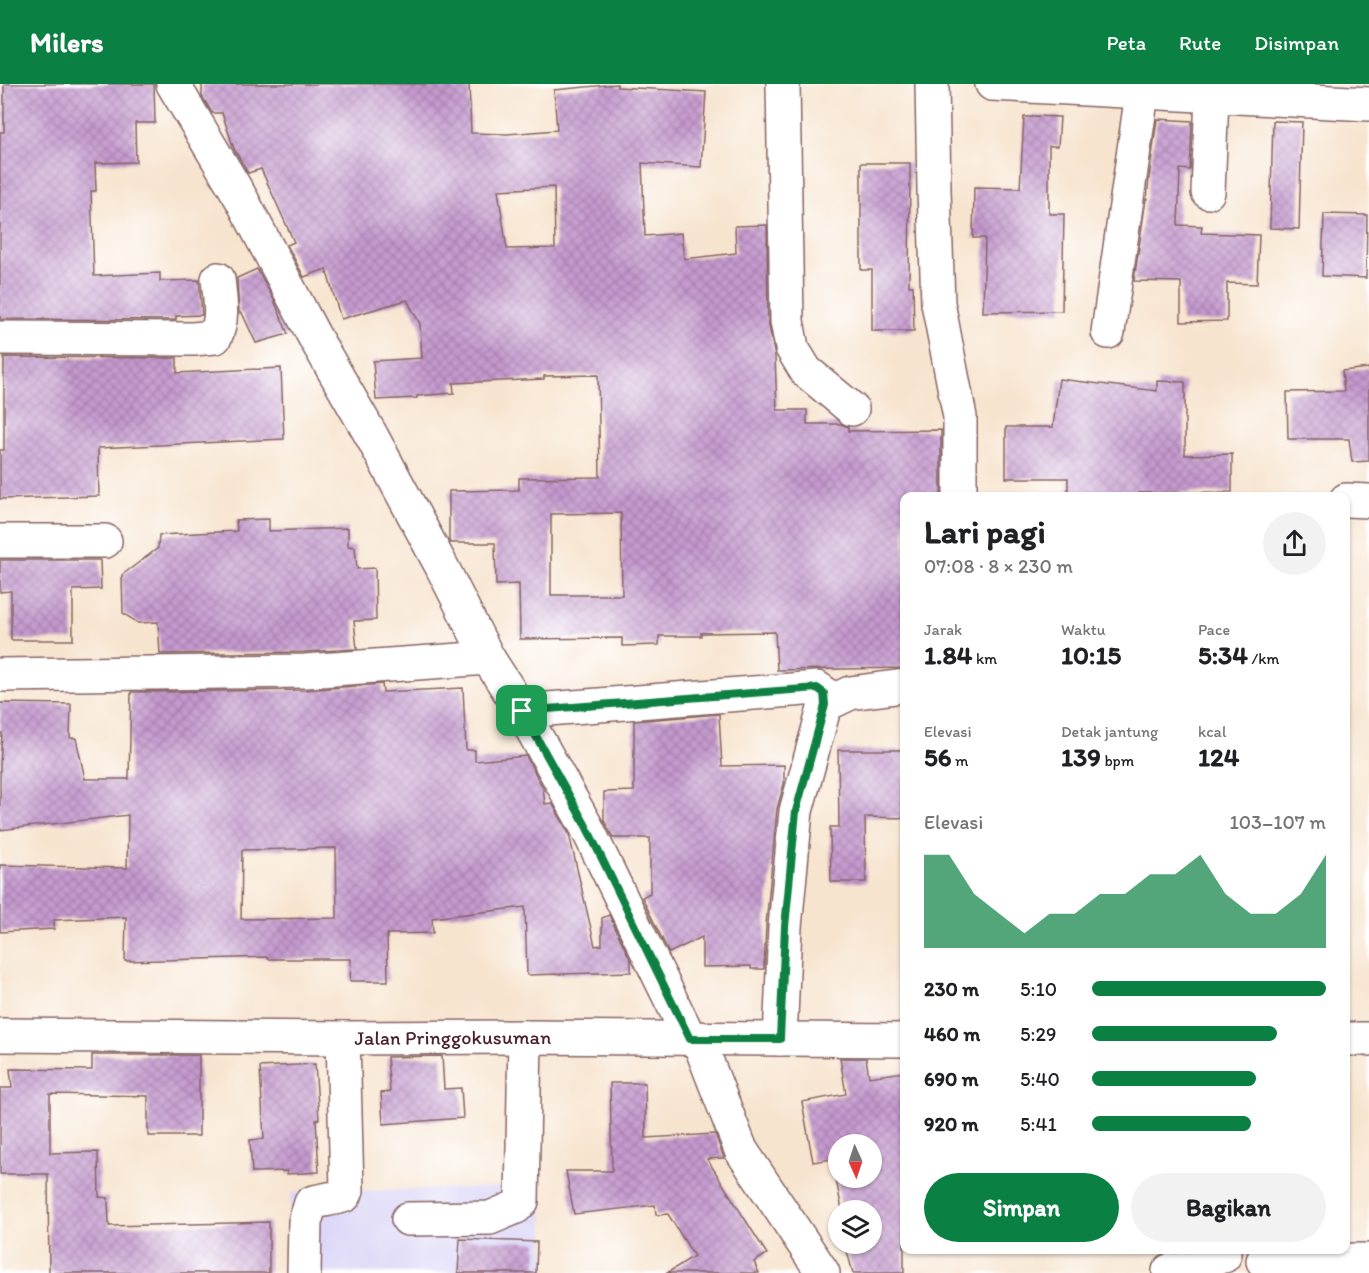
<!DOCTYPE html>
<html lang="id">
<head>
<meta charset="utf-8">
<style>
  :root { --surface:#fff; --page:#f2f2f2; --text:#202124; --muted:#757577; --accent:#0b8043 }
  body { margin:0; font-family:Itim,sans-serif; background:var(--page); color:var(--text); height:100vh; display:flex; flex-direction:column; font-size:22px; white-space:nowrap }
  * { box-sizing:border-box; margin:0 }
  p { font-size:20px; color:var(--muted) }
  .icon { flex:none; width:33px; height:33px; fill:none; stroke:currentColor; stroke-width:2; stroke-linecap:round; stroke-linejoin:round }
  .map { position:relative; flex:1; overflow:hidden }
  .details { position:absolute; left:900px; top:408px; width:450px; height:762px; display:flex; flex-direction:column; background:var(--surface); border-radius:12px; box-shadow:0 2px 4px #0004 }
  .details>* { flex:none }
  .needle { width:39px; rotate:177deg }
  .tools { position:absolute; left:828px; top:1050px; display:grid; gap:12px }
  .tools a { display:grid; place-items:center; width:54px; height:54px; border-radius:50%; background:var(--surface); box-shadow:0 2px 4px #0004; font-size:30px }
  .pin { position:absolute; display:grid; place-items:center; width:51px; height:51px; color:#fff; margin:-26px; border-radius:12px; box-shadow:0 3px 9px #0006 }
  .round { display:grid; place-items:center; flex:none; width:63px; height:63px; border-radius:32px; background:var(--page) }
  .summary { display:flex; align-items:center; justify-content:space-between; height:102px; padding:0 24px }
  h1 { font-size:33px; font-weight:700; line-height:45px }
  .figures { display:grid; grid-template-columns:repeat(3,1fr); gap:9px; height:102px; padding:6px 24px }
  .figures div { display:grid; align-content:center }
  .figures b { font-size:26px; font-weight:700 }
  .figures small { font-size:16px; font-weight:400 }
  .figures p { font-size:16px }
  .chart { height:168px; padding:12px 24px }
  .chart p { display:flex; justify-content:space-between }
  .chart svg { width:100%; height:108px; margin-top:6px; fill:var(--accent); opacity:.7 }
  .cta { display:flex; gap:12px; margin-top:auto; padding:12px 24px }
  .cta a { flex:1; height:69px; border-radius:36px; background:var(--accent); color:#fff; font-size:24px; font-weight:700; line-height:69px; text-align:center }
  .cta a+a { background:var(--page); color:var(--text) }
  ul { padding:0 24px; list-style:none; font-size:20px }
  li { display:grid; grid-template-columns:96px 72px 1fr; align-items:center; height:45px }
  li i { height:15px; border-radius:8px; background:var(--accent) }
  header { display:flex; align-items:center; gap:36px; box-sizing:border-box; height:84px; padding:0 30px; background:var(--accent); color:#fff }
  header strong { font-size:28px }
  nav { display:flex; gap:33px; margin-inline-start:auto; font-size:21px }
  .map>svg:first-child { display:block }
  .built { fill:#dbd6f7 }
  .building { fill:url(#building-cross-hatch); fill-rule:evenodd }
  .lines { fill:none; stroke-linecap:round; stroke-linejoin:round }
  .minor-casing { stroke:#876464; stroke-width:36 }
  .minor { stroke:#fff; stroke-width:33 }
  .route-casing { stroke:#fff; stroke-width:12 }
  .route { stroke:#0b8043; stroke-width:8 }
  .labels { text-anchor:middle; dominant-baseline:central; stroke-width:6; stroke-linejoin:round; paint-order:stroke }
  .street-label { font-size:20px; fill:#4a1f2b; stroke:#fff }
</style>
</head>
<body>
<header>
<strong>Milers</strong>
<nav><a>Peta</a><a>Rute</a><a>Disimpan</a></nav>
</header>
<div class="map">
<svg width="1369" height="1189" viewBox="0 0 1369 1189">
  <defs>
    <pattern id="building-cross-hatch" width="8" height="8" patternUnits="userSpaceOnUse" patternTransform="scale(1.5)"><rect width="8" height="8" fill="#c59acf"/><path d="M0 0l8 8M0 8l8-8" fill="none" stroke="#a27da8"/></pattern>
  </defs>
  <rect width="100%" height="100%" fill="#fff"/>
  <filter id="ink" filterUnits="userSpaceOnUse"><feTurbulence type="fractalNoise" baseFrequency=".0167" numOctaves="2"/><feDisplacementMap in="SourceGraphic" scale="12" xChannelSelector="R" yChannelSelector="G"/><feConvolveMatrix kernelMatrix="1 2 1 2 8 2 1 2 1" color-interpolation-filters="sRGB"/></filter>
  <filter id="wash" filterUnits="userSpaceOnUse"><feTurbulence type="fractalNoise" baseFrequency=".008" numOctaves="4" result="noise"/><feDisplacementMap in="SourceGraphic" scale="24" xChannelSelector="R" yChannelSelector="G"/><feGaussianBlur stdDeviation="1.35" result="paint"/><feColorMatrix in="noise" values="0 0 0 0 0 0 0 0 0 0 0 0 0 0 0 0 0 1.4 0 .05"/><feComposite in="paint" operator="in"/></filter>
  <g filter="url(#wash)">
    <rect width="100%" height="100%" fill="#f7e4cf"/>
    <!-- built -->
    <path class="built" d="M 542,1102 L 545,1189 L 289,1189 L 291,1109 Z"/>
    <g id="blocks">
      <!-- building -->
      <g class="building">
        <path d="M 4,0 L 154,0 L 155,39 L 135,39 L 136,78 L 95,79 L 96,107 L 91,107 L 94,192 L 160,189 L 160,197 L 199,196 L 202,231 L 176,232 L 176,236 L 0,235 L 0,48 L 4,48 Z"/>
        <path d="M 202,0 L 469,0 L 471,49 L 507,50 L 557,46 L 554,6 L 617,0 L 617,3 L 706,8 L 701,83 L 642,79 L 645,152 L 681,149 L 684,175 L 736,169 L 735,142 L 767,141 L 768,237 L 775,273 L 777,326 L 807,326 L 807,340 L 841,340 L 848,343 L 848,347 L 941,346 L 941,412 L 904,412 L 904,584 L 777,586 L 775,548 L 701,549 L 701,552 L 659,552 L 659,561 L 622,562 L 622,554 L 520,555 L 519,500 L 496,501 L 495,459 L 451,459 L 449,457 L 449,407 L 519,406 L 519,394 L 600,393 L 598,291 L 544,292 L 544,295 L 453,299 L 454,309 L 417,312 L 417,314 L 376,316 L 373,277 L 422,274 L 420,240 L 407,216 L 341,235 L 326,185 L 304,193 L 287,161 L 294,158 L 261,85 L 248,89 L 234,65 L 222,29 L 212,29 L 202,12 ZM 554,103 L 555,164 L 507,165 L 498,106 ZM 621,429 L 622,511 L 551,511 L 551,430 Z"/>
        <path d="M 1033,32 L 1060,33 L 1058,62 L 1049,62 L 1049,130 L 1064,130 L 1062,227 L 983,228 L 985,154 L 973,154 L 974,103 L 1020,104 L 1024,33 L 1033,33 Z"/>
        <path d="M 1157,35 L 1192,37 L 1190,86 L 1180,85 L 1178,141 L 1202,142 L 1201,149 L 1259,151 L 1257,200 L 1227,199 L 1227,237 L 1181,238 L 1181,198 L 1134,197 L 1146,115 L 1147,115 L 1149,94 Z"/>
        <path d="M 1273,37 L 1302,38 L 1299,145 L 1270,144 Z"/>
        <path d="M 861,79 L 910,79 L 909,202 L 913,202 L 914,247 L 872,247 L 872,186 L 861,186 Z"/>
        <path d="M 1324,130 L 1367,131 L 1366,194 L 1322,192 Z"/>
        <path d="M 257,185 L 274,216 L 288,250 L 256,259 L 242,229 L 239,229 L 237,194 Z"/>
        <path d="M 4,273 L 177,274 L 177,289 L 281,284 L 284,355 L 98,364 L 99,412 L 0,415 L 0,366 L 4,366 Z"/>
        <path d="M 1369,284 L 1369,377 L 1352,378 L 1349,355 L 1288,355 L 1287,308 L 1344,307 L 1342,287 Z"/>
        <path d="M 1059,295 L 1157,307 L 1157,297 L 1185,298 L 1185,371 L 1232,370 L 1232,408 L 1139,409 L 1139,412 L 1068,412 L 1068,394 L 1006,394 L 1006,343 L 1053,343 Z"/>
        <path d="M 269,435 L 269,447 L 348,444 L 348,462 L 355,463 L 357,485 L 375,484 L 376,536 L 354,537 L 357,565 L 304,568 L 160,570 L 158,538 L 138,539 L 123,529 L 122,491 L 158,464 L 159,451 L 237,447 L 236,436 Z"/>
        <path d="M 0,476 L 100,476 L 101,505 L 73,506 L 73,556 L 11,556 L 11,507 L 0,508 Z"/>
        <path d="M 382,600 L 383,608 L 463,604 L 466,666 L 475,666 L 475,677 L 526,672 L 543,704 L 545,720 L 552,719 L 569,750 L 595,862 L 602,861 L 602,834 L 609,831 L 631,877 L 631,888 L 527,891 L 525,823 L 432,834 L 433,849 L 387,850 L 388,897 L 350,897 L 351,875 L 268,875 L 268,873 L 125,877 L 126,833 L 54,836 L 54,845 L 0,848 L 0,781 L 127,784 L 128,731 L 0,746 L 0,681 L 2,649 L 0,649 L 0,619 L 71,620 L 70,654 L 76,654 L 85,695 L 129,695 L 131,608 L 305,606 ZM 336,764 L 337,834 L 241,835 L 242,766 Z"/>
        <path d="M 719,630 L 722,682 L 784,681 L 784,700 L 777,725 L 766,841 L 764,885 L 751,885 L 751,882 L 702,883 L 702,853 L 669,869 L 642,813 L 650,809 L 650,754 L 613,754 L 604,736 L 604,708 L 634,707 L 634,637 Z"/>
        <path d="M 838,666 L 904,666 L 904,734 L 865,733 L 866,798 L 831,798 L 830,743 L 839,743 Z"/>
        <path d="M 92,971 L 199,971 L 199,1052 L 148,1052 L 148,1012 L 50,1010 L 50,1069 L 98,1068 L 99,1113 L 108,1114 L 109,1142 L 269,1138 L 269,1189 L 49,1189 L 48,1090 L 0,1090 L 0,1004 L 12,1004 L 10,985 L 92,986 Z"/>
        <path d="M 442,972 L 444,1005 L 461,1004 L 463,1034 L 383,1040 L 381,1009 L 390,1008 L 387,973 Z"/>
        <path d="M 840,974 L 866,974 L 869,993 L 904,988 L 904,1189 L 853,1189 L 845,1160 L 872,1160 L 872,1126 L 842,1126 L 832,1075 L 813,1078 L 802,1018 L 846,1010 ZM 838,1060 L 872,1060 L 872,1094 L 838,1094 Z"/>
        <path d="M 315,980 L 319,1035 L 316,1036 L 319,1088 L 287,1090 L 287,1087 L 252,1088 L 250,1056 L 264,1055 L 260,983 Z"/>
        <path d="M 610,999 L 645,999 L 646,1054 L 715,1050 L 724,1074 L 707,1075 L 767,1170 L 754,1178 L 759,1189 L 667,1189 L 694,1172 L 668,1130 L 656,1131 L 655,1121 L 574,1130 L 566,1087 L 612,1087 Z"/>
        <path d="M 460,1155 L 537,1158 L 536,1189 L 458,1189 Z"/>
      </g>
    </g>
  </g>
  <g filter="url(#ink)">
    <use href="#blocks" fill-opacity="0" stroke="#876464" stroke-width="1.5"/>
    <g class="lines">
      <!-- minor casing -->
      <g class="minor-casing">
        <g id="minor">
          <path d="M 173,0 L 241,114 L 314,252 L 371,351 L 442,483 L 488,574 L 522,627 L 586,742 L 690,955"/>
          <path d="M 783,0 L 787,237 L 792,264 L 806,287 L 852,325"/>
          <path d="M 932,0 L 934,106 L 938,219 L 960,333 L 960,412"/>
          <path d="M 992,0 L 1369,20"/>
          <path d="M 1208,108 L 1212,12"/>
          <path d="M 1108,248 L 1142,9"/>
          <path d="M 0,254 L 193,255 L 215,253 C 224,235 220,215 218,195"/>
          <path d="M 1346,416 L 1369,417"/>
          <path d="M 0,457 L 105,457"/>
          <path d="M 0,591 L 305,587 L 488,574"/>
          <path d="M 825,621 L 850,609 L 904,602"/>
          <path d="M 522,627 L 817,604 L 824,609 L 825,621 L 796,727 L 785,843 L 780,955"/>
          <path id="s1" d="M 0,951 L 343,954 L 525,953 L 904,956"/>
          <path d="M 698,955 L 741,1066 L 823,1189"/>
          <path d="M 1346,955 L 1369,955"/>
          <path d="M 408,1135 L 490,1134 L 516,1123 L 522,1117 L 525,953"/>
          <path d="M 1263,1177 L 1369,1176"/>
          <path d="M 304,1189 L 305,1138 L 311,1119 C 316,1117 343,1113 345,1111 C 346,1110 346,1108 347,1106 L 343,954"/>
          <path d="M 1169,1189 L 1169,1187 L 1209,1183 L 1208,1173 L 1224,1172 L 1224,1166"/>
        </g>
      </g>
      <!-- minor -->
      <use href="#minor" class="minor"/>
    </g>
  </g>
  <g class="lines" filter="url(#ink)">
    <!-- route casing -->
    <g class="route-casing">
      <path id="route" d="M 817,604 L 824,609 L 825,621 L 796,727 L 785,843 L 780,955 L 690,955 L 586,742 L 522,627 Z"/>
    </g>
    <!-- route -->
    <use href="#route" class="route"/>
  </g>
  <g class="labels">
    <!-- street labels -->
    <g class="street-label">
      <text stroke="none"><textPath href="#s1" startOffset="453">Jalan Pringgokusuman</textPath></text>
    </g>
  </g>
</svg>
<div class="tools">
<a><svg class="needle" viewBox="-14 -14 28 28"><path d="M0-13l5 13h-10z" fill="#e53935"/><path d="M0 13l5-13h-10z" fill="#757577"/></svg></a>
<a><svg class="icon" aria-label="layers" viewBox="0 0 24 24"><path d="M12 4l9 5-9 5-9-5zM3 14l9 5 9-5"/></svg></a>
</div>
<div class="pin" style="left:522px;top:627px;background:#1e9e55"><svg class="icon" aria-label="arrive" viewBox="0 0 24 24"><path d="M6 21V4h12l-3 4 3 4H6"/></svg></div>
<section class="details">
<div class="summary"><div><h1>Lari pagi</h1><p>07:08 · 8 × 230 m</p></div><a class="round"><svg class="icon" aria-label="share" viewBox="0 0 24 24"><path d="M12 15V3M7 8l5-5 5 5M5 13v7h14v-7"/></svg></a></div>
<div class="figures">
<div><p>Jarak</p><b>1.84<small> km</small></b></div>
<div><p>Waktu</p><b>10:15</b></div>
<div><p>Pace</p><b>5:34<small> /km</small></b></div>
</div>
<div class="figures">
<div><p>Elevasi</p><b>56<small> m</small></b></div>
<div><p>Detak jantung</p><b>139<small> bpm</small></b></div>
<div><p>kcal</p><b>124</b></div>
</div>
<div class="chart"><p><span>Elevasi</span>103–107 m</p>
<svg viewBox="0 0 160 44" preserveAspectRatio="none"><path d="M0 44V6L10 6L20 22L30 30L40 38L50 30L60 30L70 22L80 22L90 14L100 14L110 6L120 22L130 30L140 30L150 22L160 6V44z"/></svg>
</div>
<ul>
<li><b>230 m</b>5:10<i style="width:100%"></i></li>
<li><b>460 m</b>5:29<i style="width:79%"></i></li>
<li><b>690 m</b>5:40<i style="width:70%"></i></li>
<li><b>920 m</b>5:41<i style="width:68%"></i></li>
</ul>
<div class="cta"><a>Simpan</a><a>Bagikan</a></div>
</section>
</div>
</body>
</html>
